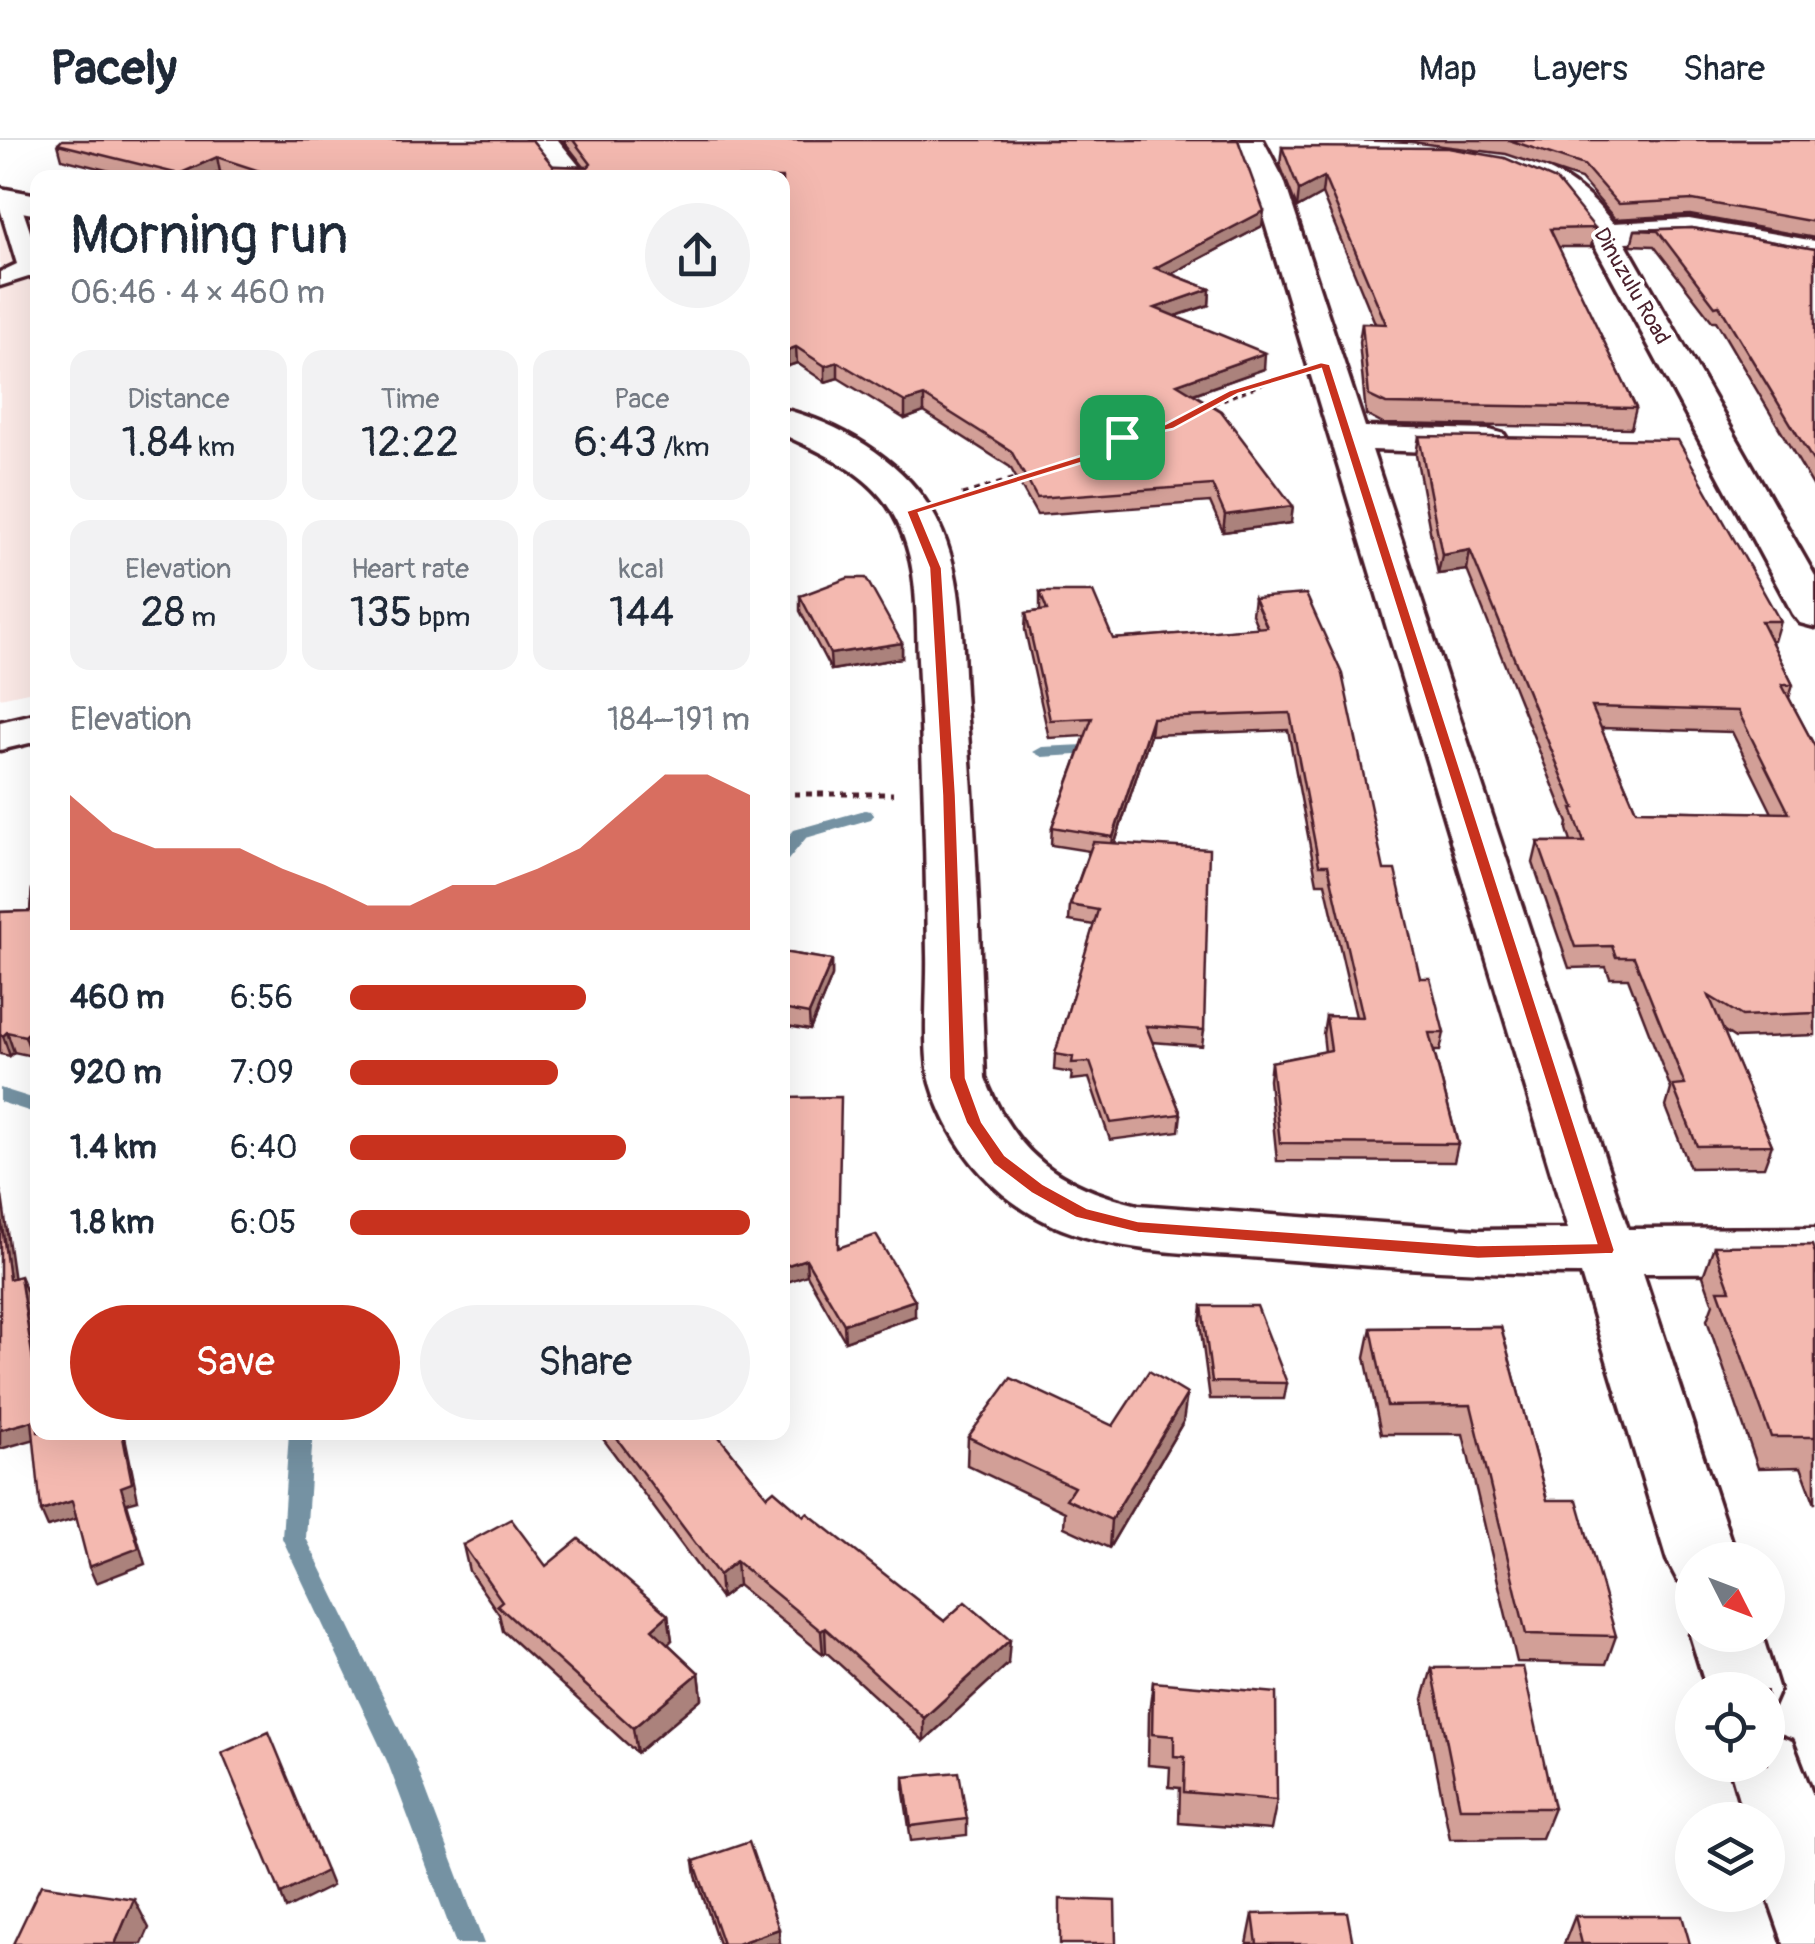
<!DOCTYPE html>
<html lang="en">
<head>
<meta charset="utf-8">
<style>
  :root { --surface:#fff; --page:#f2f2f3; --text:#1f2937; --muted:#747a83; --line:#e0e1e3; --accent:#c8321e }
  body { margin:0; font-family:Pangolin,sans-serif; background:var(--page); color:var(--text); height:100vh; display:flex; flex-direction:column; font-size:38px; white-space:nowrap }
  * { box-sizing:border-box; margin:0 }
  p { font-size:32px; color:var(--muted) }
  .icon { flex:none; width:55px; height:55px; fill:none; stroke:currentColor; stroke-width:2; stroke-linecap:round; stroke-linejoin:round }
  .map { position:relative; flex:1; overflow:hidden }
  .drawer { position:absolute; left:30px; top:30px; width:760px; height:1270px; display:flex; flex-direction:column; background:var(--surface); border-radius:20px; box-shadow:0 10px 40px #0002 }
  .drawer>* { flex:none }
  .needle { width:65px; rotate:132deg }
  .fabs { position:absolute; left:1675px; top:1402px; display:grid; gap:20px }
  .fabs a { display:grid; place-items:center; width:110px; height:110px; border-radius:50%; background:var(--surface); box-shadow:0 10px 40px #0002; font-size:50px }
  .pin { position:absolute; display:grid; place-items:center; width:85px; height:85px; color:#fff; margin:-42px; border-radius:20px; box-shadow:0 5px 15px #0006 }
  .round { display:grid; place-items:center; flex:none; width:105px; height:105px; border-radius:52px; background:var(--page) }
  .summary { display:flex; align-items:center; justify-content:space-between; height:170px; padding:0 40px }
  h1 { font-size:55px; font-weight:600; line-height:75px }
  .stats { display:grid; grid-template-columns:repeat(3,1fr); gap:15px; height:170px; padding:10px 40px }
  .stats div { display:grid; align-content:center; border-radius:20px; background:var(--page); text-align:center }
  .stats b { font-size:42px; font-weight:600 }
  .stats small { font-size:28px; font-weight:400 }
  .stats p { font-size:28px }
  .chart { height:280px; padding:20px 40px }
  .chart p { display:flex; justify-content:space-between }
  .chart svg { width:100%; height:180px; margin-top:10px; fill:var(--accent); opacity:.7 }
  .cta { display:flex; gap:20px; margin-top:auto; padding:20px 40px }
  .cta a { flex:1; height:115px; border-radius:60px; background:var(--accent); color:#fff; font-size:40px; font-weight:600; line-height:115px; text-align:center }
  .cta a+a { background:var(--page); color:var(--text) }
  ul { padding:0 40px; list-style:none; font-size:32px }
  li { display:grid; grid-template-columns:160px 120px 1fr; align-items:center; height:75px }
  li i { height:25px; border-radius:12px; background:var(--accent) }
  header { display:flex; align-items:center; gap:60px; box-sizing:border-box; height:140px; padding:0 50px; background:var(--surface); border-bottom:2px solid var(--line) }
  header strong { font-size:48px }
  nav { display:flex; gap:55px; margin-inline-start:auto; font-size:35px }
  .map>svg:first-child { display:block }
  .built { fill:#fceae7 }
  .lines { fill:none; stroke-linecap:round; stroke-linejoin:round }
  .stream { fill:#7592a3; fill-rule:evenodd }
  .lane-casing { stroke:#4a1f2b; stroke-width:7 }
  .street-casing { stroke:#4a1f2b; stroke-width:7 }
  .path-far1 { stroke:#4a1f2b; stroke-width:4; stroke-dasharray:5 5; stroke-linecap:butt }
  .path { stroke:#4a1f2b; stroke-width:5; stroke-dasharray:6 6; stroke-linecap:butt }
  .lane { fill:#fff; fill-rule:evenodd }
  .street { fill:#fff; fill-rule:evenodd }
  .wall { fill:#d29f97; stroke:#4a1f2b; stroke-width:2.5; fill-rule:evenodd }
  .shaded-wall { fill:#ab827b; stroke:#4a1f2b; stroke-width:2.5 }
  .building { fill:#f4b9b0; stroke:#4a1f2b; stroke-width:2.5; fill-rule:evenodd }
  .route { fill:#c8321e; stroke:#fff; stroke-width:2.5; fill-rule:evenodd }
  .labels { text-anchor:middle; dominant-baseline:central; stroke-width:8; stroke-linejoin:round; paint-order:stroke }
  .far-street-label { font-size:22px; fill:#4a1f2b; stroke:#fff }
</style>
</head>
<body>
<header>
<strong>Pacely</strong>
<nav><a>Map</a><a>Layers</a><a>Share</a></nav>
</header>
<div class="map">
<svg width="1815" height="1804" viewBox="0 0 1815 1804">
  <rect width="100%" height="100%" fill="#fff"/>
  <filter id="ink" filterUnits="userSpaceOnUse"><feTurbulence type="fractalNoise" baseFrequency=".01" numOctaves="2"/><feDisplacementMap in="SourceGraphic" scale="20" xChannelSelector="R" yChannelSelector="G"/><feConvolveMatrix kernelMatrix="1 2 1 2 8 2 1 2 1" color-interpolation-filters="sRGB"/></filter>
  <g filter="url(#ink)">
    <!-- built -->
    <path class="built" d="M 0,72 L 38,80 L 37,550 L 0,558 Z"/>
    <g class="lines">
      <!-- stream -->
      <g class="stream">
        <path d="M 1105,604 L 1111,605 L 1114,609 L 1111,613 L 1042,617 L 1033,612 L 1042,607 Z"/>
        <path d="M 865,670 L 871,671 L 874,675 L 871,679 L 806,698 L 788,720 L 782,721 L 782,704 L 794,690 Z"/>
        <path d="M 0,948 L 38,960 L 38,974 L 0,962 Z"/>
        <path d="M 289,1292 L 313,1292 L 306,1398 L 414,1619 L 484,1804 L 456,1804 L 387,1621 L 282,1398 Z"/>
      </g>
      <!-- lane casing -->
      <g class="lane-casing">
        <path id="lane" d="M 8,52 L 19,59 L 38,115 L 38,134 L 0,146 L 0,132 L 17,124 L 0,68 L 0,55 Z"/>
      </g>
      <!-- street casing -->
      <g class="street-casing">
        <g id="street">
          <path d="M 527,0 L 558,0 L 589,38 L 557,38 Z"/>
          <path d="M 1233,0 L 1263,0 L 1284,40 L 1365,287 L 1490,290 L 1504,294 L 1509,302 L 1504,310 L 1490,314 L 1372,310 L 1628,1089 L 1815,1088 L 1815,1132 L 1643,1133 L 1737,1420 L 1692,1420 L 1692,1446 L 1678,1441 L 1667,1420 L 1581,1134 C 1475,1134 1370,1126 1264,1118 C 1197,1113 1126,1114 1062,1089 C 997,1063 950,1009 931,943 C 922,913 928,848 927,814 C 926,716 923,617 918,519 C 916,469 919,417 892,372 C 868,332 823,313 782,294 L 782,269 C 839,283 899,318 930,368 C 966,426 961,501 966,567 C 976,690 980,814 985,938 C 1015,1015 1059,1046 1138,1065 L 1478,1090 L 1568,1089 L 1252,40 Z"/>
          <path d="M 1488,11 C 1541,21 1579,39 1613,83 L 1689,79 L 1815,101 L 1815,121 L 1689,99 L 1625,102 L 1815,436 L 1815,487 L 1800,483 L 1793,474 L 1589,95 C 1558,54 1525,38 1477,27 L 1473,20 L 1477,13 Z"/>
          <path d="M 0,48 L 38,55 L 38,75 L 0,68 Z"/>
          <path d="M 38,573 L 38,601 L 0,610 L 0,582 Z"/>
          <path d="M 1692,1491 L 1692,1495 L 1762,1495 L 1779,1550 L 1769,1573 L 1768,1550 L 1707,1550 L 1690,1495 Z"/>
          <path d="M 1768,1592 L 1792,1601 L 1815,1661 L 1815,1804 L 1784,1804 L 1767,1755 L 1768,1680 L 1745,1680 L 1729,1625 L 1768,1625 Z"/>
        </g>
      </g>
      <!-- path-far1 -->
      <path class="path-far1" d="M 1204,267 L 1276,238"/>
      <!-- path -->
      <g class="path">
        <path d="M 962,355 L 1022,337"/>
        <path d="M 782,654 L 893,654"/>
      </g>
      <!-- lane -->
      <use href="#lane" class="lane"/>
      <!-- street -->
      <use href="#street" class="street"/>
    </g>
    <!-- wall -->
    <g class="wall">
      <path d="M 563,0 L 1238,0 L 1262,86 L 1171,134 L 1210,149 L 1209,165 L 1176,176 L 1264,229 L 1194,254 L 1291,383 L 1223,392 L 1210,362 L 1037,375 L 1010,327 L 924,272 L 905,279 L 838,238 L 825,242 L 797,223 L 788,226 L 782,222 L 782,38 L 239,38 L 220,32 L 206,38 L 138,38 L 62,19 L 58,4 L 584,27 Z"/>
      <path d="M 1350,0 L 1815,0 L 1815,98 L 1690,75 L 1615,79 L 1581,39 L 1506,14 L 1411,2 Z"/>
      <path d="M 1282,7 L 1595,88 L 1591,107 L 1558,107 L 1636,268 L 1631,288 L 1383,284 L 1366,275 L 1359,202 L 1362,183 L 1375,183 L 1322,54 L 1297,68 L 1280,25 Z"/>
      <path d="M 1692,88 L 1815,109 L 1815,349 L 1716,181 L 1712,181 L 1654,106 L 1631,105 L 1635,90 Z"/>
      <path d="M 1419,296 L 1780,481 L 1774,501 L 1771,501 L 1793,545 L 1789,558 L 1815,607 L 1815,895 L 1735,898 L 1723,890 L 1772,1005 L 1764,1027 L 1690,1028 L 1666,967 L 1671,949 L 1628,838 L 1610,838 L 1606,827 L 1569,828 L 1533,723 L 1538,702 L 1571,702 L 1567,689 L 1568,683 L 1467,430 L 1438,434 L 1416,315 ZM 1601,588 L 1732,592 L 1772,673 L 1636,670 Z"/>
      <path d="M 1040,452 L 1113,499 L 1258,488 L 1252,474 L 1254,458 L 1384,730 L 1420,838 L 1444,893 L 1440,911 L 1434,911 L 1458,1004 L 1454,1022 L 1277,1021 L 1269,940 L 1271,922 L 1325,912 L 1323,894 L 1326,876 L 1356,877 L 1325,743 L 1317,743 L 1288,590 L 1150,595 L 1115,703 L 1204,890 L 1202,906 L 1152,902 L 1181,974 L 1179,991 L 1110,1000 L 1089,938 L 1071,940 L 1072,933 L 1054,930 L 1055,914 L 1094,785 L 1069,781 L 1070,765 L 1089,711 L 1051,705 L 1052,687 L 1085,596 L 1049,598 L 1025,490 L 1026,473 L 1040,471 Z"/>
      <path d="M 800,456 L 902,503 L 902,518 L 831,530 L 800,471 Z"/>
      <path d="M 38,685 L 38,910 L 32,916 L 14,912 L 10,916 L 0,914 L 0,772 L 30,771 Z"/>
      <path d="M 782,812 L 832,820 L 832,836 L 810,890 L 782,885 Z"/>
      <path d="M 782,958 L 839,1107 L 915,1176 L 845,1201 L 807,1135 Z"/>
      <path d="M 1714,1106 L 1815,1113 L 1815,1364 L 1801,1327 L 1758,1328 L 1707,1180 L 1713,1164 L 1703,1136 Z"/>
      <path d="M 1202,1166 L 1287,1243 L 1284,1259 L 1210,1259 L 1200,1183 Z"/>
      <path d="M 1501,1187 L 1547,1360 L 1616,1496 L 1606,1524 L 1517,1522 L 1463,1294 L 1381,1294 L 1365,1217 L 1371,1188 Z"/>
      <path d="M 1183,1282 L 1109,1408 L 1064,1387 L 1065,1372 L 967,1325 L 968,1297 Z"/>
      <path d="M 598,1292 L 715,1292 L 767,1356 L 804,1376 L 944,1481 L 1008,1524 L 924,1601 L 826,1512 L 823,1514 L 738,1445 L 721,1458 Z"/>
      <path d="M 463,1405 L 546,1426 L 668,1475 L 672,1500 L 668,1504 L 699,1533 L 702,1558 L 637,1613 L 503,1491 L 499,1474 L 469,1431 Z"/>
      <path d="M 1432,1528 L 1554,1668 L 1542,1698 L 1450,1699 L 1423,1559 Z"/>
      <path d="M 1153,1542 L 1277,1660 L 1271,1690 L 1179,1683 L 1180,1648 L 1169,1647 L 1170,1627 L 1148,1625 L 1149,1573 Z"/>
      <path d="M 904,1637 L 967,1679 L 967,1695 L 911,1701 L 904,1653 Z"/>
      <path d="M 694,1721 L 780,1804 L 719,1804 L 696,1736 Z"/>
      <path d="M 1253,1774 L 1353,1804 L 1247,1804 Z"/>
      <path d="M 1575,1776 L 1690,1804 L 1564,1804 Z"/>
    </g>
    <!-- shaded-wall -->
    <g class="shaded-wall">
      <path d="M 217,17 L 220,32 L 206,38 L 180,38 L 179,34 Z"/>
      <path d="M 1324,37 L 1322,54 L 1297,68 L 1299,50 Z"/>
      <path d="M 1264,71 L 1262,86 L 1154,143 L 1155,128 Z"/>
      <path d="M 1210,149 L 1209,165 L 1154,183 L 1155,168 Z"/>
      <path d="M 796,207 L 797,223 L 788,226 L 788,210 Z"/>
      <path d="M 1265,213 L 1264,229 L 1176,260 L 1177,244 Z"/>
      <path d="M 838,222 L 838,238 L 825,242 L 825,226 Z"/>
      <path d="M 924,256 L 924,272 L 905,279 L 905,262 Z"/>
      <path d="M 1293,366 L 1291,383 L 1223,392 L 1225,375 Z"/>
      <path d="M 1470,410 L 1467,430 L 1438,434 L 1442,415 Z"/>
      <path d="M 902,503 L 902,518 L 831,530 L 830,514 Z"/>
      <path d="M 1152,578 L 1150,595 L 1111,715 L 1113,697 Z"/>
      <path d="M 832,820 L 832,836 L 810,890 L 809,874 Z"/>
      <path d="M 38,882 L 38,910 L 32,916 L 25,896 Z"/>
      <path d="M 7,892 L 14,912 L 10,916 L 3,896 Z"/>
      <path d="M 0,1050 L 2,1056 L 16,1155 L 9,1139 L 0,1071 Z"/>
      <path d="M 806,1119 L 807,1135 L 782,1144 L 782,1127 Z"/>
      <path d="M 20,1136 L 27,1152 L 38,1227 L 38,1255 Z"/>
      <path d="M 915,1160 L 915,1176 L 845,1201 L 844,1184 Z"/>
      <path d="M 1187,1254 L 1183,1282 L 1109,1408 L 1111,1380 Z"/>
      <path d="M 32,1281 L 39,1298 L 0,1309 L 0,1290 Z"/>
      <path d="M 122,1292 L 124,1292 L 138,1360 L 127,1363 L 145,1424 L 96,1443 L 89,1427 L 121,1347 Z"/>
      <path d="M 72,1361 L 79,1378 L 48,1387 L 41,1371 Z"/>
      <path d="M 736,1421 L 738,1445 L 721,1458 L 719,1435 Z"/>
      <path d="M 668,1475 L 672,1500 L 655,1514 L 652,1489 Z"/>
      <path d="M 825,1488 L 826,1512 L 823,1514 L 821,1491 Z"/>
      <path d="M 1010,1500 L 1008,1524 L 924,1601 L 924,1578 Z"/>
      <path d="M 699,1533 L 702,1558 L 637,1613 L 633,1588 Z"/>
      <path d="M 326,1731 L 332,1746 L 286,1769 L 281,1754 Z"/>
      <path d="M 134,1759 L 149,1788 L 142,1804 L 115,1804 Z"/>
      <path d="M 779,1789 L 780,1804 L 737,1804 Z"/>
    </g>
    <!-- building -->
    <g class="building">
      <path d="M 62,0 L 532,0 L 553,26 L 588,27 L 591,24 L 573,0 L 1238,0 L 1264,71 L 1155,128 L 1210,149 L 1155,168 L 1265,213 L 1177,244 L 1221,271 L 1293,366 L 1225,375 L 1212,345 L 1037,358 L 1011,311 L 924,256 L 905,262 L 838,222 L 825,226 L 796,207 L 788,210 L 782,207 L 782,38 L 281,38 L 217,17 L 179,34 L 58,4 Z"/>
      <path d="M 1509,0 L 1815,0 L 1815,82 L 1693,60 L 1618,64 L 1584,25 Z"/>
      <path d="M 1282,7 L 1448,8 L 1505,18 L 1556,40 L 1595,88 L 1550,89 L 1636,268 L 1386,264 L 1369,256 L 1362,183 L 1386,184 L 1324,37 L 1299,50 Z"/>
      <path d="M 1692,88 L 1815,109 L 1815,324 L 1719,165 L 1715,166 L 1658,91 L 1635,90 Z"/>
      <path d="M 1419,296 L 1678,300 L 1780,481 L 1761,481 L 1793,545 L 1782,545 L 1815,607 L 1815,873 L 1742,876 L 1709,856 L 1772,1005 L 1697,1006 L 1673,946 L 1685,945 L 1634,817 L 1616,817 L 1612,806 L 1575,807 L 1538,702 L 1584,702 L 1572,668 L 1575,668 L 1470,410 L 1442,415 ZM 1592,567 L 1738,571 L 1789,673 L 1636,670 Z"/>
      <path d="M 848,438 L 866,438 L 902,503 L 830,514 L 800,456 Z"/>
      <path d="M 1040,452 L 1093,452 L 1113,499 L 1267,487 L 1254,458 L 1306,454 L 1342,534 L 1384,730 L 1395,730 L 1420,838 L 1430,838 L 1444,893 L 1429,893 L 1458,1004 L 1280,1003 L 1271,922 L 1331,910 L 1326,876 L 1363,877 L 1328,725 L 1319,725 L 1290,573 L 1152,578 L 1113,697 L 1052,687 L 1092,578 L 1050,580 L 1026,473 L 1047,470 Z"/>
      <path d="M 38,685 L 38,882 L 25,896 L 7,892 L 3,896 L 0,895 L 0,772 L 30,771 Z"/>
      <path d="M 1093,702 L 1209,709 L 1204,890 L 1146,886 L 1181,974 L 1111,983 L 1090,922 L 1072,923 L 1073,917 L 1055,914 L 1098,770 L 1070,765 Z"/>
      <path d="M 782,812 L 832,820 L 809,874 L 782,869 Z"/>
      <path d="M 841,957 L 838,1108 L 876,1095 L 915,1160 L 844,1184 L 806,1119 L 782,1127 L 782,958 Z"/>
      <path d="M 0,1071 L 9,1139 L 20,1136 L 38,1253 L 38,1292 L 122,1292 L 132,1343 L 121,1347 L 139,1408 L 89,1427 L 72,1361 L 41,1371 L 32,1281 L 0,1290 Z"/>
      <path d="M 1812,1105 L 1815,1113 L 1815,1297 L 1771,1297 L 1718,1150 L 1730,1150 L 1714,1106 Z"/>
      <path d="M 1202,1166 L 1257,1166 L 1287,1243 L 1212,1242 Z"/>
      <path d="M 1501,1187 L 1547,1360 L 1577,1360 L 1616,1496 L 1526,1494 L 1471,1265 L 1387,1266 L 1371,1188 Z"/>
      <path d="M 1149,1231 L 1187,1254 L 1111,1380 L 1066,1359 L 1074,1347 L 968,1297 L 1011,1238 L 1113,1286 Z"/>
      <path d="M 612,1292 L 715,1292 L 767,1356 L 774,1350 L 804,1376 L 807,1373 L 944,1481 L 965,1462 L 1010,1500 L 924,1578 L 825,1488 L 821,1491 L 736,1421 L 719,1435 Z"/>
      <path d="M 511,1379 L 546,1426 L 579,1399 L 668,1475 L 652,1489 L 699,1533 L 633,1588 L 497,1465 L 502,1461 L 463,1405 Z"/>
      <path d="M 1523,1527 L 1554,1668 L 1460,1668 L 1432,1528 Z"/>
      <path d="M 1153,1542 L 1276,1553 L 1277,1660 L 1184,1652 L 1185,1617 L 1174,1616 L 1174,1596 L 1152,1594 Z"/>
      <path d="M 269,1592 L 326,1731 L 281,1754 L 222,1613 Z"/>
      <path d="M 959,1632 L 967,1679 L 911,1686 L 904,1637 Z"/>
      <path d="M 749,1702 L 779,1789 L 737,1804 L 723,1804 L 694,1721 Z"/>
      <path d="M 41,1745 L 134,1759 L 115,1804 L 13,1804 Z"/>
      <path d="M 1060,1759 L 1115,1761 L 1116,1804 L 1060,1804 Z"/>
      <path d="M 1347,1772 L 1353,1804 L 1257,1804 L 1253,1774 Z"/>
      <path d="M 1575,1776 L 1682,1776 L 1690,1804 L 1582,1804 Z"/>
    </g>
  </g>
  <!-- route -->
  <path class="route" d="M 1321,222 L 1330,224 L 1615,1110 L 1613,1114 L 1478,1119 L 1138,1093 L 1076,1078 L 1031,1053 L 993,1024 L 966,983 L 949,938 L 942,655 L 929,428 L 906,371 L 1096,311 L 1118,294 L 1165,284 L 1230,250 ZM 1321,229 L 1596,1103 L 1478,1105 L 1138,1081 L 1087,1068 L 1043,1044 L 1005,1015 L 982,982 L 966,938 L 956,655 L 942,428 L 919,373 L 1104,316 L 1126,299 L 1173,289 L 1238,254 Z"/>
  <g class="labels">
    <!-- far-street labels -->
    <g class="far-street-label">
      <text transform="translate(1632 146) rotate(60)">Dinuzulu Road</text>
    </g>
  </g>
</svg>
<div class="fabs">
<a><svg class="needle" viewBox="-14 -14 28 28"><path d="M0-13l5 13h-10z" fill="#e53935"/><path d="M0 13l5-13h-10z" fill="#747a83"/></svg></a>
<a><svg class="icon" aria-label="locate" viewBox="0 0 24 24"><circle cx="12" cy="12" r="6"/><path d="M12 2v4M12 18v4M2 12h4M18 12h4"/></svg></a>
<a><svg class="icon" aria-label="layers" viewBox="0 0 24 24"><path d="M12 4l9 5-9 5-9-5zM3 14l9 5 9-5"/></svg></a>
</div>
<div class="pin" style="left:1122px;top:297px;background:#1e9e55"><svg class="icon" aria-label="arrive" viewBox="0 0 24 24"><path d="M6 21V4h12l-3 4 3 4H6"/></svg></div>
<section class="drawer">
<div class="summary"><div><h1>Morning run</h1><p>06:46 · 4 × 460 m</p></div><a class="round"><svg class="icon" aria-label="share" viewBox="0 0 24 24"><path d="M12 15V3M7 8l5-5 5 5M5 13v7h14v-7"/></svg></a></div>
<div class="stats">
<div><p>Distance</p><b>1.84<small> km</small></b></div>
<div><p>Time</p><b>12:22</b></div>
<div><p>Pace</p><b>6:43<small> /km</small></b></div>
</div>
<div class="stats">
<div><p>Elevation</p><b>28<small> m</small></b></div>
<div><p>Heart rate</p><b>135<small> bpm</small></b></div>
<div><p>kcal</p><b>144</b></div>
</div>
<div class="chart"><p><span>Elevation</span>184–191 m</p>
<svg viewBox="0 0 160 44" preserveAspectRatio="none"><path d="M0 44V11L10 20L20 24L30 24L40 24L50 29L60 33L70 38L80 38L90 33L100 33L110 29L120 24L130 15L140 6L150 6L160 11V44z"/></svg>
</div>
<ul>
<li><b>460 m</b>6:56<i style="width:59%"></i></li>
<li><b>920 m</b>7:09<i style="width:52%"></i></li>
<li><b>1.4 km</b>6:40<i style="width:69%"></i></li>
<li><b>1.8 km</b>6:05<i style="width:100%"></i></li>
</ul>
<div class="cta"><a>Save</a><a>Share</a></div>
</section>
</div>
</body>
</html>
